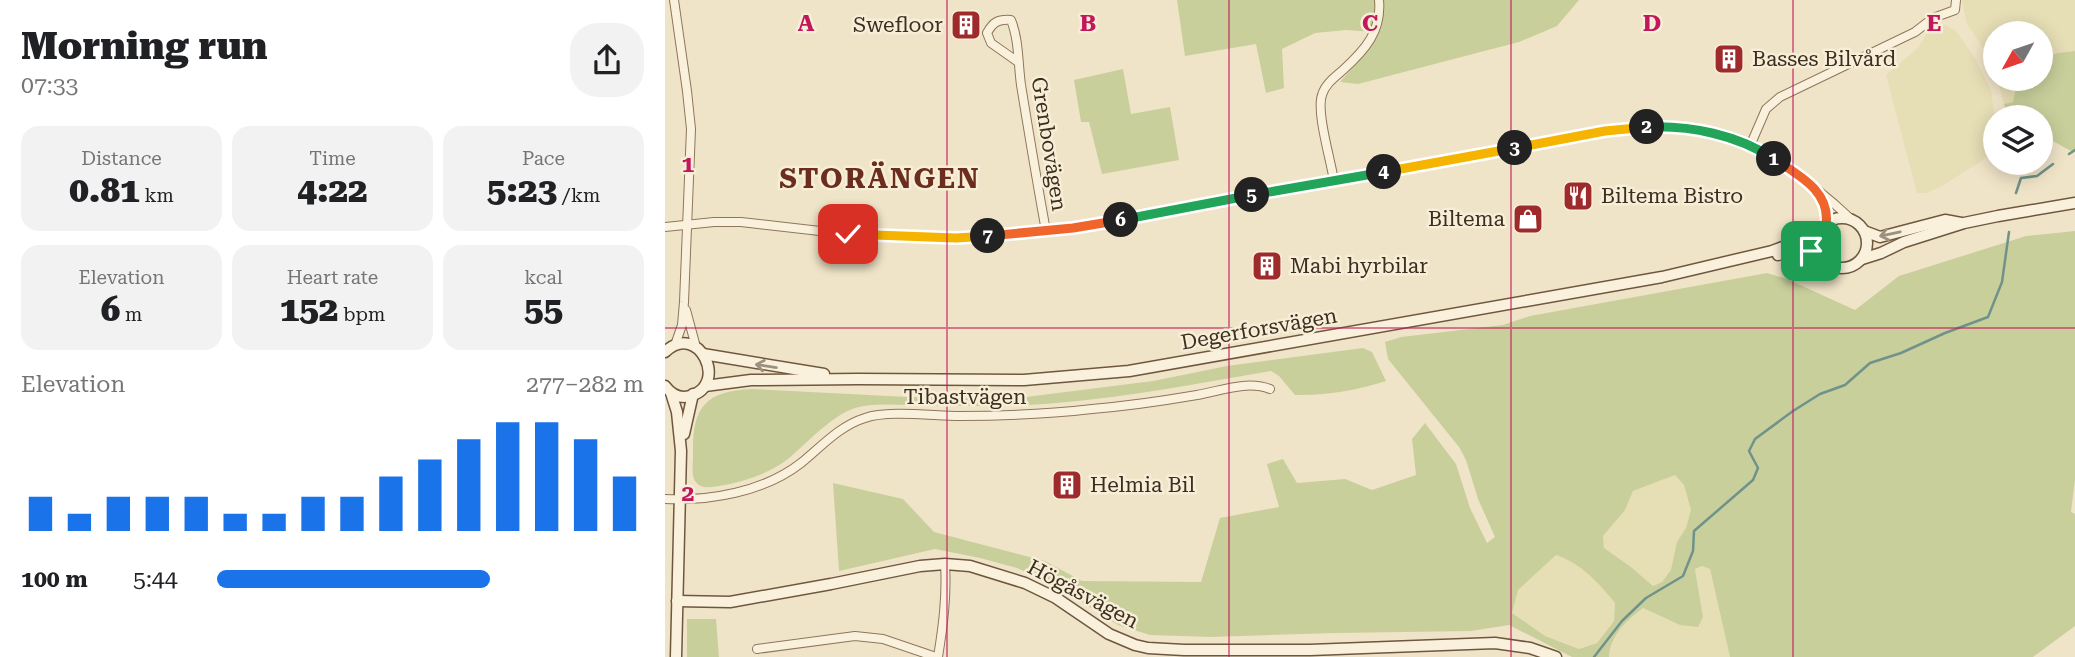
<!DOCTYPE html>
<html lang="en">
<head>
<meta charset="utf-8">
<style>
  :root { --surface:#fff; --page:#f2f2f2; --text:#202124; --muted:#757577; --accent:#1a73e8 }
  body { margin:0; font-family:"Roboto Serif",serif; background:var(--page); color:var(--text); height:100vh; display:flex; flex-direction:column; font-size:26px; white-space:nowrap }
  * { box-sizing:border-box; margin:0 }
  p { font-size:23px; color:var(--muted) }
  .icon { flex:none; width:38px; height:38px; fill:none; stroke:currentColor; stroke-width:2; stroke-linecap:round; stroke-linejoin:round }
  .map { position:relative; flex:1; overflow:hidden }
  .sheet { display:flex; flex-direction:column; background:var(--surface); width:665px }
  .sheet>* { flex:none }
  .needle { width:46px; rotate:230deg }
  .fabs { position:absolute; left:1318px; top:21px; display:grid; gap:14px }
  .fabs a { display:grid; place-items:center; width:70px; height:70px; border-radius:50%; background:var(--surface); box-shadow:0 4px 18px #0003; font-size:35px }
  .pin { position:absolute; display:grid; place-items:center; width:60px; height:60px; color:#fff; margin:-30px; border-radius:14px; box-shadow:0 4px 10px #0006 }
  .km { position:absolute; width:35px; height:35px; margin:-18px; border-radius:50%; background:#222; color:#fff; font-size:19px; line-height:35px; text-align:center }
  .round { display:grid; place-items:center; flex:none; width:74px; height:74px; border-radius:28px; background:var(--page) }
  .head { display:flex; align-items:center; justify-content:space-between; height:119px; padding:0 21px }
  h1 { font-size:38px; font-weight:800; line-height:52px }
  .figures { display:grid; grid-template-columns:repeat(3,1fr); gap:10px; height:119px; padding:7px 21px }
  .figures div { display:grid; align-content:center; border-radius:18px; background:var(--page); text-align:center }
  .figures b { font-size:35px; font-weight:800 }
  .figures small { font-size:19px; font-weight:400 }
  .figures p { font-size:19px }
  .chart { height:196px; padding:14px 21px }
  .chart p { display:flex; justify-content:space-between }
  .chart svg { width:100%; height:126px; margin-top:7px; stroke:var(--accent); stroke-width:6 }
  ul { padding:0 21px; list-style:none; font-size:23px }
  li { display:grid; grid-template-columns:112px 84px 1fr; align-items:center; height:52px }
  li i { height:18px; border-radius:9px; background:var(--accent) }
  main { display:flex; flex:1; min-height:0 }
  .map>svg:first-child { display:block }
  .farmland { fill:#e6deb5 }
  .green { fill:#c9cf9b; fill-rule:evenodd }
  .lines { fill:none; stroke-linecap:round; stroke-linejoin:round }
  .stream { stroke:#6f938a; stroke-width:2.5 }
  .street-casing { stroke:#8d765c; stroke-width:10 }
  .secondary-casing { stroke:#6f573f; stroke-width:13 }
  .street { stroke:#faf1dc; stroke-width:8 }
  .secondary { stroke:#faf1dc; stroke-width:10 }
  .oneway { stroke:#9c907e }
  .split-1-casing { stroke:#fff; stroke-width:14 }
  .split-2-casing { stroke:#fff; stroke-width:14 }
  .split-3-casing { stroke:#fff; stroke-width:14 }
  .split-4-casing { stroke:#fff; stroke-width:14 }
  .split-5-casing { stroke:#fff; stroke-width:14 }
  .split-6-casing { stroke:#fff; stroke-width:14 }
  .split-7-casing { stroke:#fff; stroke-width:14 }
  .split-8-casing { stroke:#fff; stroke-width:14 }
  .split-1 { stroke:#f0652b; stroke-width:9 }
  .split-2 { stroke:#22a559; stroke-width:9 }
  .split-3 { stroke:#f5b400; stroke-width:9 }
  .split-4 { stroke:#f5b400; stroke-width:9 }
  .split-5 { stroke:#22a559; stroke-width:9 }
  .split-6 { stroke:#22a559; stroke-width:9 }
  .split-7 { stroke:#f0652b; stroke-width:9 }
  .split-8 { stroke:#f5b400; stroke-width:9 }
  .grid { fill:none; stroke:#c2185b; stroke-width:2; stroke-opacity:0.55 }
  .labels { text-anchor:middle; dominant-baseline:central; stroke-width:5; stroke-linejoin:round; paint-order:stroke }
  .poi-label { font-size:21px; fill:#3d2e20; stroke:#f7eed8; text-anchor:start }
  .street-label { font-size:21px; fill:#3d2e20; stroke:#f7eed8 }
  .district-label { font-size:28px; font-weight:bold; letter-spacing:2px; fill:#6b2e1e; stroke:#f7eed8 }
  .grid-label { font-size:23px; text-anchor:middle; font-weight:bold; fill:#c2185b; stroke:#f7eed8; stroke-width:5; stroke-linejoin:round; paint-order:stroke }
</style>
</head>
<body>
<main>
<section class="sheet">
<div class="head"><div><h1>Morning run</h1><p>07:33</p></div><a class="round"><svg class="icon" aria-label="share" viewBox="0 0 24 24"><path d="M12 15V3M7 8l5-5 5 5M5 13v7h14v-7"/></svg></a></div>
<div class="figures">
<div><p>Distance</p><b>0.81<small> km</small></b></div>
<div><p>Time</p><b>4:22</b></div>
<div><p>Pace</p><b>5:23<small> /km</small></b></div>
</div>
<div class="figures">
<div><p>Elevation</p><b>6<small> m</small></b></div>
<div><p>Heart rate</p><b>152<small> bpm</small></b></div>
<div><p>kcal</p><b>55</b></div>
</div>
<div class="chart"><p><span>Elevation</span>277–282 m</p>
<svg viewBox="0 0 160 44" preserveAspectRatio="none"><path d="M5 44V32M15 44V38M25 44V32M35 44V32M45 44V32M55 44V38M65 44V38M75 44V32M85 44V32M95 44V25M105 44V19M115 44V12M125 44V6M135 44V6M145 44V12M155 44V25"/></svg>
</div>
<ul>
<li><b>100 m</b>5:44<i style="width:64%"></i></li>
</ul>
</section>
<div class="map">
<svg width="1410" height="657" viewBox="0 0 1410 657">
  <rect width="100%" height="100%" fill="#f0e4c8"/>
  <!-- farmland -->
  <g class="farmland">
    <path d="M 1297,0 L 1410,0 L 1410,51 L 1392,53 L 1376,60 L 1376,33 L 1330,33 L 1330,72 L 1326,59 L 1302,24 Z"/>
    <path d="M 1276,25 L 1281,25 L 1292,32 L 1311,60 L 1326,90 L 1330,119 L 1330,148 L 1315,162 L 1277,186 L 1261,193 L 1252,193 L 1221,75 L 1253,48 L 1262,33 Z"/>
    <path d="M 1332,79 L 1353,79 L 1348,102 L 1339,104 Z"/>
    <path d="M 1010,475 L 1019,485 L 1027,509 L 1021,528 L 1012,542 L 1007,570 L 997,582 L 988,586 L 966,567 L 939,548 L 938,536 L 960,510 L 968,491 Z"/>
    <path d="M 891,555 L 910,562 L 932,580 L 950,603 L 949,621 L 932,643 L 914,649 L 880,636 L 847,613 L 853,590 Z"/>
    <path d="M 1037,566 L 1045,569 L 1065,657 L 944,657 L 949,636 L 961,622 L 978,608 L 1015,625 L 1038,617 L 1030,568 Z"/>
  </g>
  <!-- green -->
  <g class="green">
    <path d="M 512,0 L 914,0 L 892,26 L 854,42 L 693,84 L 675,82 L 706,47 L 709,32 L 681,30 L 650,33 L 617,49 L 619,88 L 601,93 L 591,44 L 520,56 Z"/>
    <path d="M 1410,51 L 1410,151 L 1406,151 L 1386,140 L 1381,123 L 1376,121 L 1376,117 L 1342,117 L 1339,104 L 1348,102 L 1353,79 L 1376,79 L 1376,60 L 1392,53 Z"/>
    <path d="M 458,69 L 466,114 L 505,107 L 514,160 L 437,174 L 424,122 L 416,122 L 409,80 Z"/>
    <path d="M 1410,231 L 1410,479 L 1406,512 L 1410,514 L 1410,626 L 1368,657 L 1065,657 L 1045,569 L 1037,566 L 1030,569 L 1038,617 L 1033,627 L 1015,625 L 978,608 C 961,621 946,634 944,657 L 907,657 L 844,625 L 806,631 L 671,633 L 546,637 L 485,635 L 453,625 L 388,584 L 352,568 L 315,558 L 270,549 L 174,571 L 168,483 L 238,499 L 269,532 L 380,561 L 417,581 L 536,582 L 555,518 L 614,507 L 602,464 L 618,459 L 632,483 L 680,479 L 707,490 L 751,475 L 747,439 L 760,423 L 791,464 L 805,508 L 822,543 L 830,537 L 813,499 L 801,460 L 794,447 L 723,359 L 720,342 L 736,337 L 838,325 L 865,316 L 1102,273 L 1122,279 L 1190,310 L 1234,276 L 1361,236 ZM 1010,475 L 1019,485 L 1026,510 L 1021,528 L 1012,542 L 1006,570 L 997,582 L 988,586 L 966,567 L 939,548 L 938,536 L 960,510 L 968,491 ZM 891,555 C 917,564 933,582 950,603 L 949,621 L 932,643 L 914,649 L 880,636 L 847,613 L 853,590 Z"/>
    <path d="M 698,348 L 707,352 L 721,381 C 693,390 660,396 630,395 L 614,376 L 606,371 C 519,386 432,403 344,406 C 310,407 276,405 243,405 C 226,405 207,403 190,408 C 166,416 142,443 123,459 C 104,474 78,482 54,486 C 46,487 36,490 30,481 C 26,475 28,464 28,456 C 27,409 38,391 87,389 L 243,397 L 345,399 L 488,381 L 562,366 Z"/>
    <path d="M 22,619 L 51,619 L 54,657 L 22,657 Z"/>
  </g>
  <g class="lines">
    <!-- stream -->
    <g class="stream">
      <path d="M 1404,154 L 1410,150"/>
      <path d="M 1351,193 L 1356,178 L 1372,176 L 1388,164"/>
      <path d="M 929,657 L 957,621 L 981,598 L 1018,576 L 1028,551 L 1029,531 L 1088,480 L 1093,468 L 1084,451 L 1090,439 L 1128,411 L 1155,394 L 1180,385 L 1205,363 L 1236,353 L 1280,333 L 1323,317 L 1337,282 L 1344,232"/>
    </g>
    <!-- street casing -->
    <g class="street-casing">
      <g id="street">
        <path d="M 9,0 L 22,91 L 26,129 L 19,302 L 17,325 L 10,345"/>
        <path d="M 353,62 L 326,43 L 322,33 C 328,22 333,19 346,20 C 354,40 353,63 356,85 C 364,134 372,182 381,231"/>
        <path d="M 1085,146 L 1101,109 L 1115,97 L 1250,32 L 1268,18 L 1290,10 L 1291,0"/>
        <path d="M 669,181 C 666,161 651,112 657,95 C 660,84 670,77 678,70 C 700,50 717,31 714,0"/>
        <path d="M 1153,194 L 1160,205 L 1161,225"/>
        <path d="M 0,227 L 49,222 L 76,222 L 190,235 L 291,238 L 408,228 L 940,131 C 963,128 987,124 1010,126 C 1080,133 1139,174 1188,221"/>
        <path d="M 21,310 L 31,347"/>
        <path d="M 0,499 C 45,501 99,492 136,463 C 156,447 174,426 200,418 C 223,410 269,416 295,416 C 339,416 383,414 427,409 C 462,406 497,401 532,395 C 555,391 582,380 605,389"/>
        <path d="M 92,649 L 190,636 L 218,639 L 271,657"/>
        <path d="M 273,657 C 278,626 282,596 280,564"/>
      </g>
    </g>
    <!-- secondary casing -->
    <g class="secondary-casing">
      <g id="secondary">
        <circle cx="1177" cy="243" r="25"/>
        <path d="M 1199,231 L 1215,237 L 1280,220 L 1296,223"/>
        <path d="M 1113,255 L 1138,250 L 1155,256"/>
        <path d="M 1197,259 L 1216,253 L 1239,242 L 1299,223 L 1333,216 L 1410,203"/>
        <path d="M 0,352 C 33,320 65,385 25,396 C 15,399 6,394 0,386"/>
        <path d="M 38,354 L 159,374"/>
        <path d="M 40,386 L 86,380 L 193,379 L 359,380 L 464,371 L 997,277 L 1107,251 L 1131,242 L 1156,230"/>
        <path d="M 6,393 L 12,412 L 16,451 L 11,657"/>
        <path d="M 19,434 L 28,394"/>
        <path d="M 12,601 L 65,602 L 166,584 L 255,566 L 280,564 L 305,566 L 360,583 L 391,598 L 444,634 L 470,645 L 483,648 L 519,650 L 645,650 L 830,643 L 865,648 L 891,657"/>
      </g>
    </g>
    <!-- street -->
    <use href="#street" class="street"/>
    <!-- secondary -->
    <use href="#secondary" class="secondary"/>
  </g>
  <!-- one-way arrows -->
  <defs><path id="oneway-shaft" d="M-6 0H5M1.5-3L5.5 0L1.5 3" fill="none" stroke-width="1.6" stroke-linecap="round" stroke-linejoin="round" transform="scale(1.75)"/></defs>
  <g class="oneway">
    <use href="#oneway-shaft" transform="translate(1225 234) rotate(168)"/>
    <use href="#oneway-shaft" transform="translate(101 366) rotate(-171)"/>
  </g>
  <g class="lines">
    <!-- split-1 casing -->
    <g class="split-1-casing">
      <path id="split-1" d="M 1109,159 C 1133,175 1166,191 1161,225 C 1152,235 1151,243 1155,256 L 1146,251"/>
    </g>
    <!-- split-2 casing -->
    <g class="split-2-casing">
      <path id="split-2" d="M 982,127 C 1025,125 1073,135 1109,159"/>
    </g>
    <!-- split-3 casing -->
    <g class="split-3-casing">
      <path id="split-3" d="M 850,148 L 940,131 L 982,127"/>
    </g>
    <!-- split-4 casing -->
    <g class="split-4-casing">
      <path id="split-4" d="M 719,172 L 850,148"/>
    </g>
    <!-- split-5 casing -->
    <g class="split-5-casing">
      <path id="split-5" d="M 587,195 L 719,172"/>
    </g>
    <!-- split-6 casing -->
    <g class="split-6-casing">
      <path id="split-6" d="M 456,220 L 587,195"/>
    </g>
    <!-- split-7 casing -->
    <g class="split-7-casing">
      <path id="split-7" d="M 323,236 L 408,228 L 456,220"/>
    </g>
    <!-- split-8 casing -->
    <g class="split-8-casing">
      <path id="split-8" d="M 183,234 L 291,238 L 323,236"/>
    </g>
    <!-- split-1 -->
    <use href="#split-1" class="split-1"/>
    <!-- split-2 -->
    <use href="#split-2" class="split-2"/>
    <!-- split-3 -->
    <use href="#split-3" class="split-3"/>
    <!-- split-4 -->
    <use href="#split-4" class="split-4"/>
    <!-- split-5 -->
    <use href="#split-5" class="split-5"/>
    <!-- split-6 -->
    <use href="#split-6" class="split-6"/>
    <!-- split-7 -->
    <use href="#split-7" class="split-7"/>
    <!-- split-8 -->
    <use href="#split-8" class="split-8"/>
  </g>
  <!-- grid -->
  <path class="grid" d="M 282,0 L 282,657M 564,0 L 564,657M 846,0 L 846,657M 1128,0 L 1128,657M 0,328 L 1410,328"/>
  <!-- icons -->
  <defs>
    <g id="building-square" transform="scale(1.575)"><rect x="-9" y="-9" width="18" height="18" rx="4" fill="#9e2a2b" stroke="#f7eed8"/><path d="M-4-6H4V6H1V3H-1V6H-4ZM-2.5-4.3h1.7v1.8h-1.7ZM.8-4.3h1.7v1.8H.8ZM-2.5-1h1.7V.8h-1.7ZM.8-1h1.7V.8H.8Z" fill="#fff"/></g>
    <g id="restaurant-square" transform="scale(1.575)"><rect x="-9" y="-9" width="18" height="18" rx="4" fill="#9e2a2b" stroke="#f7eed8"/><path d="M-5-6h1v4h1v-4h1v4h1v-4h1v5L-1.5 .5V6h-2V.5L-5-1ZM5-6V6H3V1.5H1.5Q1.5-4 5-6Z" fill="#fff"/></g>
    <g id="shop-square" transform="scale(1.575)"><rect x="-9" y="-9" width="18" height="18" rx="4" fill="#9e2a2b" stroke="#f7eed8"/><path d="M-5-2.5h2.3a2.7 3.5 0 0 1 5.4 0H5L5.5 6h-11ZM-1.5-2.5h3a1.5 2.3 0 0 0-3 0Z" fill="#fff"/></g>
  </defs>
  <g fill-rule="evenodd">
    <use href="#building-square" x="301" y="25"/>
    <use href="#building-square" x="1064" y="59"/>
    <use href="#restaurant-square" x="913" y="196"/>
    <use href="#shop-square" x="863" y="219"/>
    <use href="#building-square" x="602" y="266"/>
    <use href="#building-square" x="402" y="485"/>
  </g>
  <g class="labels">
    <!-- poi labels -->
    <g class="poi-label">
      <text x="278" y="25" text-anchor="end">Swefloor</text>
      <text x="1087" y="59">Basses Bilvård</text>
      <text x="936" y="196">Biltema Bistro</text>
      <text x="840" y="219" text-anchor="end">Biltema</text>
      <text x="625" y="266">Mabi hyrbilar</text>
      <text x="425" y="485">Helmia Bil</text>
    </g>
    <!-- street labels -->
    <g class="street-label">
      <text transform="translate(384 144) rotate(81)">Grenbovägen</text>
      <text transform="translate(594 329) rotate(-10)">Degerforsvägen</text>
      <text x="300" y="397">Tibastvägen</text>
      <text transform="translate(418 594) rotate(28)">Högåsvägen</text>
    </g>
    <!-- district labels -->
    <g class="district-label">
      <text x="215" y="178">STORÄNGEN</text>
    </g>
  </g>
  <g class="grid-label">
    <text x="141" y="31">A</text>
    <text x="423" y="31">B</text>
    <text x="705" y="31">C</text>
    <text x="987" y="31">D</text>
    <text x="1269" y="31">E</text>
    <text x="23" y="172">1</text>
    <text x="23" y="501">2</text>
  </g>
</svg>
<div class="fabs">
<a><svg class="needle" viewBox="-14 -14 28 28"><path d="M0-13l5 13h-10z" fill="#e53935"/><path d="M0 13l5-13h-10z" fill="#757577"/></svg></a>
<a><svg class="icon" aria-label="layers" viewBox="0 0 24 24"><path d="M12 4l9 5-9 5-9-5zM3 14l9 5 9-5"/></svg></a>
</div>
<div class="pin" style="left:1146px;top:251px;background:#1e9e55"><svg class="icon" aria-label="arrive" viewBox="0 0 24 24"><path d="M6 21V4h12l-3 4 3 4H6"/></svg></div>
<div class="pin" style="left:183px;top:234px;background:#d93025"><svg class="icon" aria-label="check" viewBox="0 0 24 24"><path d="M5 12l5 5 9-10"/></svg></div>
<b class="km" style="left:1109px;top:159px">1</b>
<b class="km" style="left:982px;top:127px">2</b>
<b class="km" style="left:850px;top:148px">3</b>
<b class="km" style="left:719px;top:172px">4</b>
<b class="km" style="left:587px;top:195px">5</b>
<b class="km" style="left:456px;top:220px">6</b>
<b class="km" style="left:323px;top:236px">7</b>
</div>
</main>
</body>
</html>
